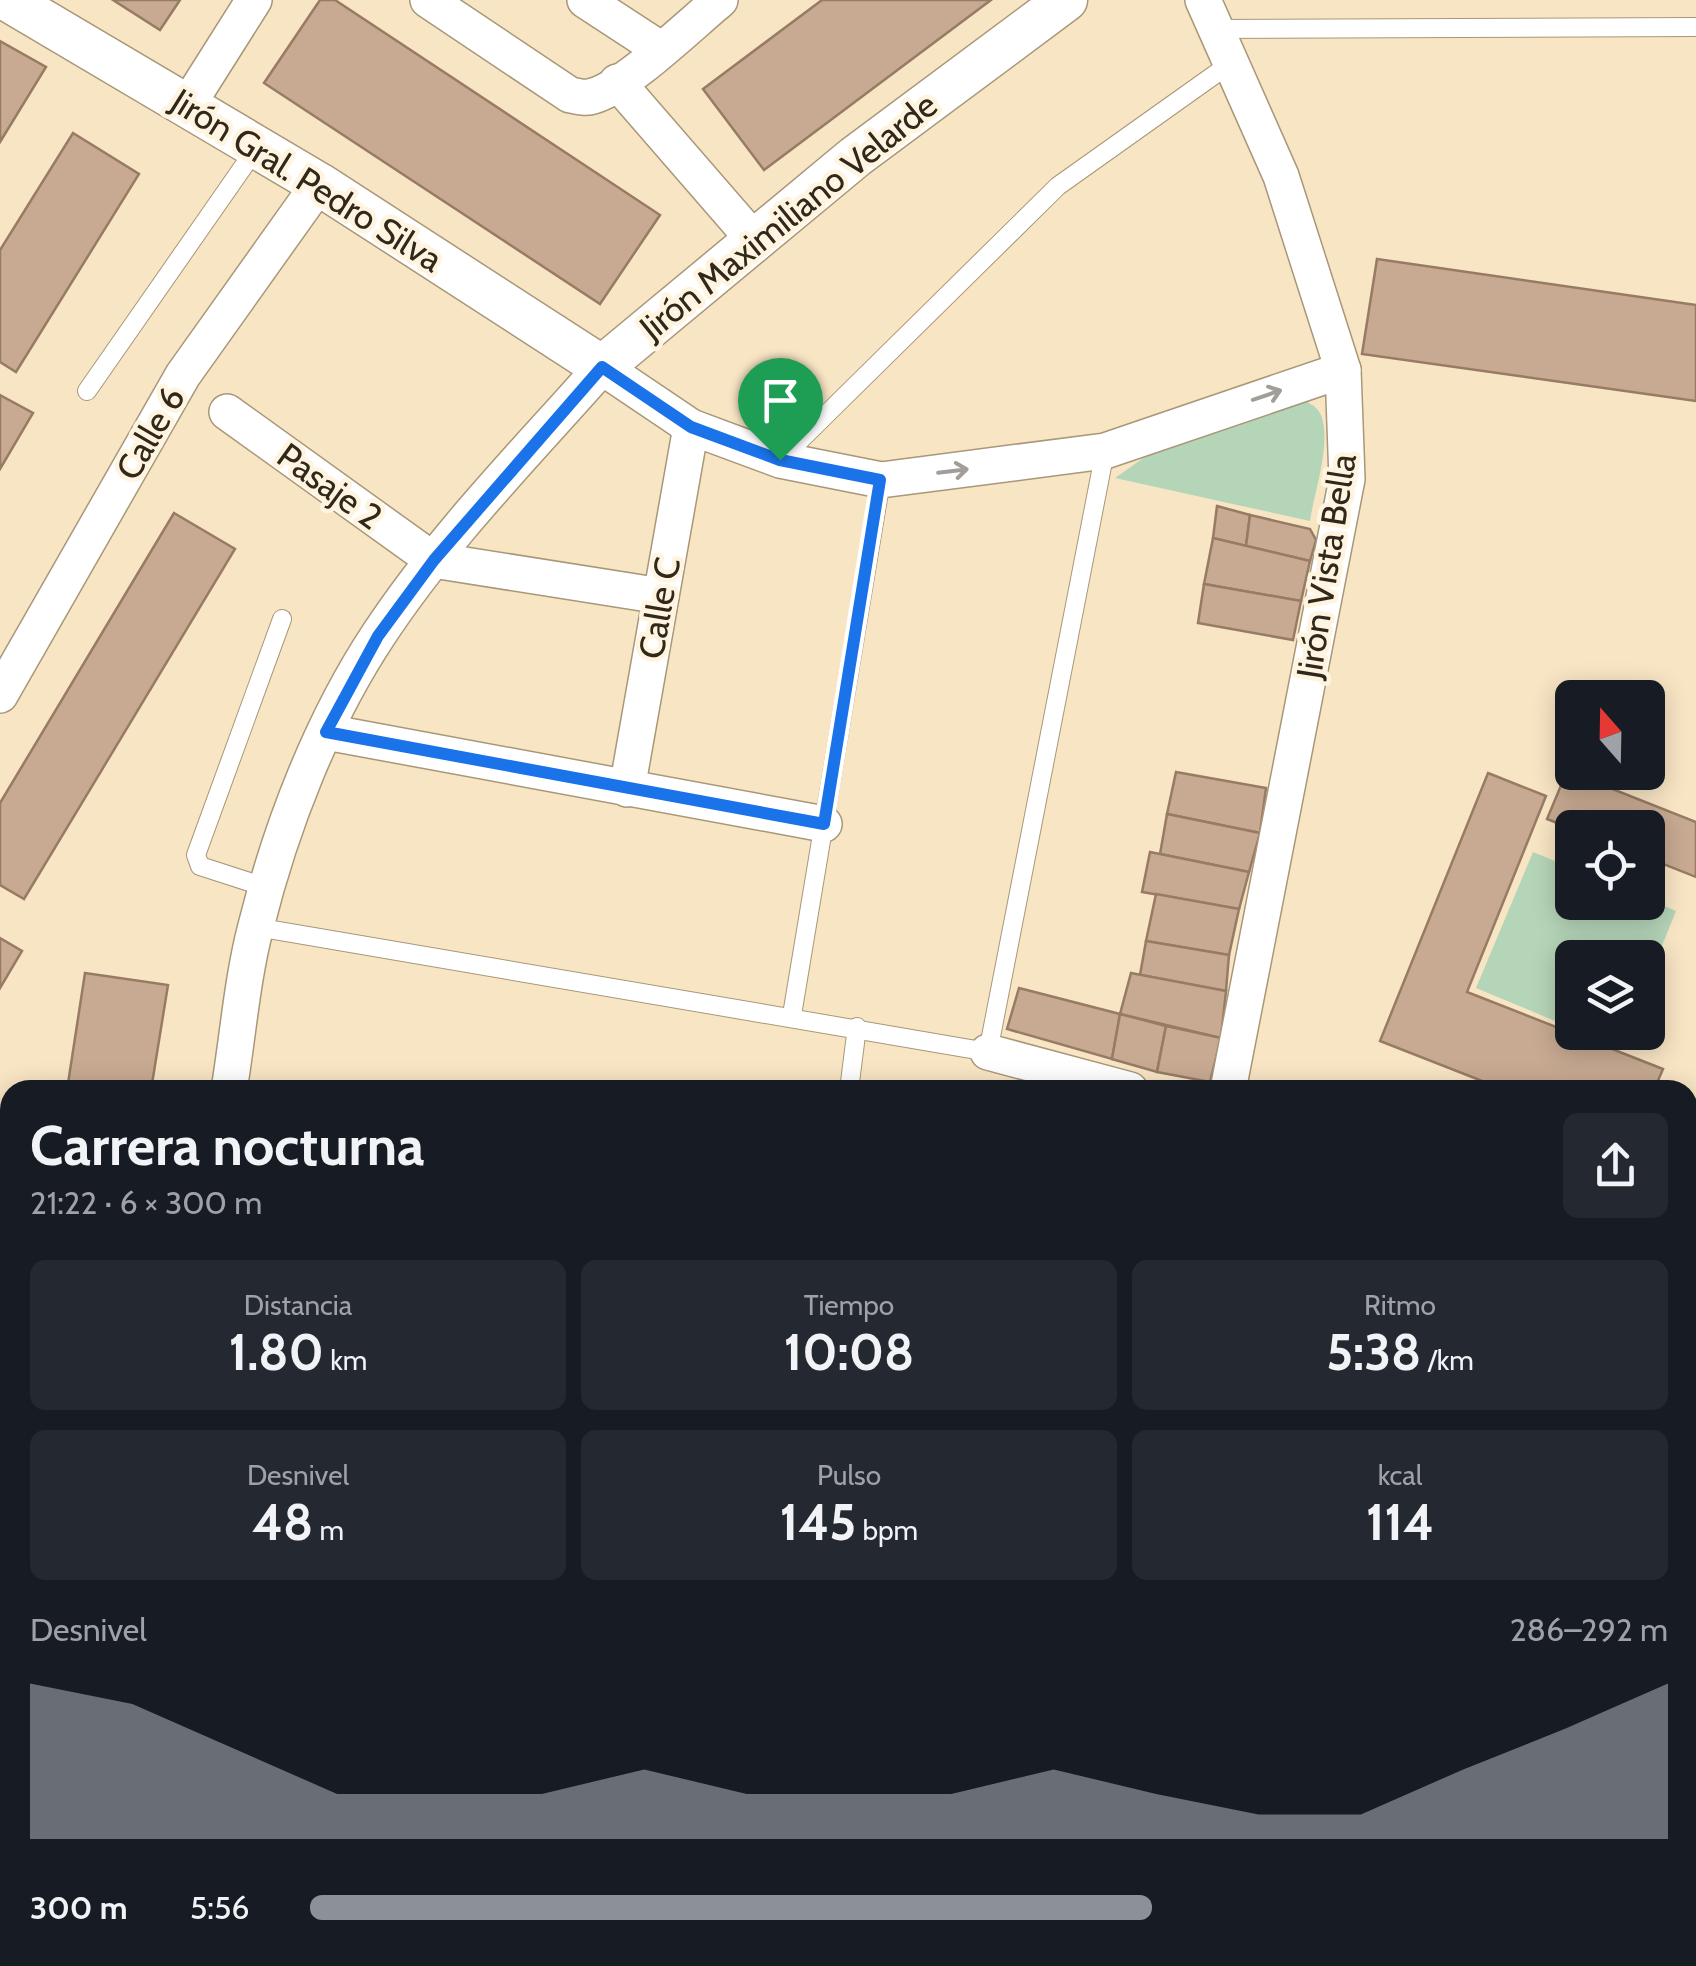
<!DOCTYPE html>
<html lang="es">
<head>
<meta charset="utf-8">
<style>
  :root { --surface:#171b24; --page:#242831; --text:#f1f3f6; --muted:#9ea1a6; --accent:#8c9099 }
  body { margin:0; font-family:Cabin,sans-serif; background:var(--page); color:var(--text); height:100vh; display:flex; flex-direction:column; font-size:38px; white-space:nowrap }
  * { box-sizing:border-box; margin:0 }
  p { font-size:32px; color:var(--muted) }
  .icon { flex:none; width:55px; height:55px; fill:none; stroke:currentColor; stroke-width:2; stroke-linecap:round; stroke-linejoin:round }
  .map { position:relative; flex:1; overflow:hidden }
  .details { position:absolute; left:0px; top:1080px; width:1698px; height:888px; display:flex; flex-direction:column; background:var(--surface); border-radius:30px 30px 0 0; box-shadow:0 5px 25px #0003 }
  .details>* { flex:none }
  .needle { width:65px; rotate:340deg }
  .tools { position:absolute; left:1555px; top:680px; display:grid; gap:20px }
  .tools a { display:grid; place-items:center; width:110px; height:110px; border-radius:15px; background:var(--surface); box-shadow:0 5px 25px #0003; font-size:50px }
  .pin { position:absolute; display:grid; place-items:center; width:85px; height:85px; color:#fff; margin:-102px -42px; border-radius:50% 50% 50% 0; rotate:-45deg; box-shadow:0 0 10px #0007 }
  .pin .icon { rotate:45deg }
  .round { display:grid; place-items:center; flex:none; width:105px; height:105px; border-radius:15px; background:var(--page) }
  .overview { display:flex; align-items:center; justify-content:space-between; height:170px; padding:0 30px }
  h1 { font-size:55px; font-weight:800; line-height:75px }
  .figures { display:grid; grid-template-columns:repeat(3,1fr); gap:15px; height:170px; padding:10px 30px }
  .figures div { display:grid; align-content:center; border-radius:15px; background:var(--page); text-align:center }
  .figures b { font-size:50px; font-weight:800 }
  .figures small { font-size:28px; font-weight:400 }
  .figures p { font-size:28px }
  .chart { height:280px; padding:20px 30px }
  .chart p { display:flex; justify-content:space-between }
  .chart svg { width:100%; height:180px; margin-top:10px; fill:var(--accent); opacity:.7 }
  ul { padding:0 30px; list-style:none; font-size:32px }
  li { display:grid; grid-template-columns:160px 120px 1fr; align-items:center; height:75px }
  li i { height:25px; border-radius:12px; background:var(--accent) }
  .map>svg:first-child { display:block }
  .green { fill:#b5d5b8 }
  .building { fill:#c8aa92; stroke:#977b65; stroke-width:2.5 }
  .lines { fill:none; stroke-linecap:round; stroke-linejoin:round }
  .service-casing { stroke:#a89778; stroke-width:20 }
  .pedestrian-casing { stroke:#a89778; stroke-width:28 }
  .minor-casing { stroke:#a89778; stroke-width:38 }
  .tertiary-casing { stroke:#a89778; stroke-width:45 }
  .service { stroke:#fff; stroke-width:18 }
  .pedestrian { stroke:#fff; stroke-width:25 }
  .minor { stroke:#fff; stroke-width:35 }
  .tertiary { stroke:#fff; stroke-width:42 }
  .oneway { stroke:#a19e98 }
  .route-casing { stroke:#fff; stroke-width:20 }
  .route { stroke:#1a73e8; stroke-width:12 }
  .labels { text-anchor:middle; dominant-baseline:central; stroke-width:9; stroke-linejoin:round; paint-order:stroke }
  .street-label { font-size:35px; fill:#2f281b; stroke:#fff4e0 }
</style>
</head>
<body>
<div class="map">
<svg width="1696" height="1966" viewBox="0 0 1696 1966">
  <rect width="100%" height="100%" fill="#f8e5c4"/>
  <!-- green -->
  <g class="green">
    <path d="M 1295,397 C 1305,401 1316,404 1321,415 C 1332,443 1314,492 1310,521 L 1115,478 L 1159,447 Z"/>
    <path d="M 1533,852 L 1572,868 L 1572,902 L 1648,899 L 1676,911 L 1648,980 L 1648,958 L 1572,958 L 1572,1028 L 1476,988 Z"/>
    <path d="M 145,1958 L 586,1958 L 585,1966 L 144,1966 Z"/>
    <path d="M 838,1958 L 1004,1958 L 1003,1966 L 837,1966 Z"/>
  </g>
  <!-- building -->
  <g class="building">
    <path d="M 113,0 L 180,0 L 160,30 Z"/>
    <path d="M 320,0 L 335,0 L 660,215 L 600,304 L 264,83 Z"/>
    <path d="M 822,0 L 991,0 L 764,170 L 703,89 Z"/>
    <path d="M 0,41 L 46,67 L 0,142 Z"/>
    <path d="M 73,133 L 139,174 L 16,372 L 0,362 L 0,250 Z"/>
    <path d="M 1377,259 L 1696,305 L 1696,401 L 1362,354 Z"/>
    <path d="M 0,395 L 33,413 L 0,469 Z"/>
    <path d="M 1217,506 L 1250,515 L 1246,546 L 1213,538 Z"/>
    <path d="M 174,513 L 235,549 L 24,899 L 0,885 L 0,803 Z"/>
    <path d="M 1250,515 L 1310,529 L 1316,540 L 1310,561 L 1246,546 Z"/>
    <path d="M 1213,538 L 1310,561 L 1301,601 L 1204,584 Z"/>
    <path d="M 1204,584 L 1301,601 L 1293,640 L 1198,623 Z"/>
    <path d="M 1567,771 L 1696,822 L 1696,877 L 1648,858 L 1648,828 L 1572,829 L 1547,819 Z"/>
    <path d="M 1176,772 L 1266,788 L 1260,833 L 1167,814 Z"/>
    <path d="M 1488,773 L 1546,796 L 1467,992 L 1663,1069 L 1654,1090 L 1505,1090 L 1380,1041 Z"/>
    <path d="M 1167,814 L 1260,833 L 1249,872 L 1160,854 Z"/>
    <path d="M 1150,852 L 1249,872 L 1239,909 L 1142,892 Z"/>
    <path d="M 1156,894 L 1239,909 L 1229,955 L 1146,941 Z"/>
    <path d="M 0,938 L 22,951 L 0,988 Z"/>
    <path d="M 1146,941 L 1229,955 L 1226,991 L 1140,975 Z"/>
    <path d="M 85,973 L 168,985 L 151,1090 L 67,1090 Z"/>
    <path d="M 1131,973 L 1226,991 L 1221,1038 L 1120,1014 Z"/>
    <path d="M 1019,988 L 1120,1014 L 1112,1059 L 1007,1029 Z"/>
    <path d="M 1120,1014 L 1166,1026 L 1157,1072 L 1112,1059 Z"/>
    <path d="M 1166,1026 L 1221,1038 L 1210,1082 L 1157,1072 Z"/>
    <path d="M 1688,1498 L 1696,1500 L 1696,1526 L 1688,1525 Z"/>
    <path d="M 1688,1570 L 1696,1571 L 1696,1612 L 1688,1611 Z"/>
    <path d="M 1688,1611 L 1696,1612 L 1696,1647 L 1688,1645 Z"/>
    <path d="M 1688,1645 L 1696,1647 L 1696,1680 L 1688,1678 Z"/>
    <path d="M 1688,1701 L 1696,1703 L 1696,1741 L 1688,1740 Z"/>
    <path d="M 1688,1740 L 1696,1741 L 1696,1773 L 1688,1771 Z"/>
    <path d="M 1688,1808 L 1696,1810 L 1696,1841 L 1688,1840 Z"/>
    <path d="M 1688,1912 L 1696,1913 L 1688,1966 L 1633,1960 L 1688,1958 Z"/>
  </g>
  <g class="lines">
    <!-- service casing -->
    <g class="service-casing">
      <g id="service">
        <path d="M 1216,29 L 1696,27"/>
        <path d="M 87,391 L 257,147"/>
        <path d="M 780,460 L 1058,186 L 1231,63"/>
        <path d="M 268,888 L 200,866 L 196,855 L 282,619"/>
        <path d="M 256,927 L 988,1052 L 1105,451"/>
        <path d="M 792,1015 L 881,480"/>
        <path d="M 849,1090 L 857,1027"/>
        <path d="M 0,1238 L 10,1240"/>
      </g>
    </g>
    <!-- pedestrian casing -->
    <g class="pedestrian-casing">
      <path id="pedestrian" d="M 661,1958 L 717,1966"/>
    </g>
    <!-- minor casing -->
    <g class="minor-casing">
      <g id="minor">
        <path d="M 428,0 L 570,95 C 578,96 585,99 593,96 C 625,88 692,23 720,0"/>
        <path d="M 585,0 L 660,49"/>
        <path d="M 1203,0 L 1281,176 L 1343,370 L 1347,479 L 1228,1090"/>
        <path d="M 617,82 L 755,241"/>
        <path d="M 187,106 L 254,0"/>
        <path d="M 227,412 L 433,560 L 661,596"/>
        <path d="M 0,695 L 183,375 L 319,184"/>
        <path d="M 326,732 L 824,824"/>
        <path d="M 627,789 L 691,427"/>
        <path d="M 988,1052 L 1130,1090"/>
        <path d="M 229,1090 C 238,1036 242,979 256,926 C 281,826 322,720 379,634 C 443,537 526,453 602,367 L 691,427 L 780,460 L 881,480 L 1105,451 L 1343,370"/>
        <path d="M 1688,1305 L 1696,1309"/>
        <path d="M 0,1332 L 10,1334"/>
        <path d="M 1443,1958 L 1458,1966"/>
        <path d="M 88,1966 L 90,1958"/>
        <path d="M 629,1966 L 631,1958"/>
        <path d="M 1209,1966 L 1210,1958"/>
        <path d="M 1508,1966 L 1509,1958"/>
      </g>
    </g>
    <!-- tertiary casing -->
    <g class="tertiary-casing">
      <path id="tertiary" d="M 8,0 L 319,184 L 602,367 L 855,157 L 1066,0"/>
    </g>
    <!-- service -->
    <use href="#service" class="service"/>
    <!-- pedestrian -->
    <use href="#pedestrian" class="pedestrian"/>
    <!-- minor -->
    <use href="#minor" class="minor"/>
    <!-- tertiary -->
    <use href="#tertiary" class="tertiary"/>
  </g>
  <!-- one-way arrows -->
  <defs><path id="oneway-shaft" d="M-6 0H5M1.5-3L5.5 0L1.5 3" fill="none" stroke-width="1.6" stroke-linecap="round" stroke-linejoin="round" transform="scale(2.5)"/></defs>
  <g class="oneway">
    <use href="#oneway-shaft" transform="translate(1267 395) rotate(-19)"/>
    <use href="#oneway-shaft" transform="translate(953 471) rotate(-7)"/>
  </g>
  <g class="lines">
    <!-- route casing -->
    <g class="route-casing">
      <path id="route" d="M 602,367 L 691,427 L 780,460 L 880,480 L 824,824 L 326,732 L 378,636 L 434,560 Z"/>
    </g>
    <!-- route -->
    <use href="#route" class="route"/>
  </g>
  <g class="labels">
    <!-- street labels -->
    <g class="street-label">
      <text transform="translate(307 180) rotate(32)">Jirón Gral. Pedro Silva</text>
      <text transform="translate(788 216) rotate(-39)">Jirón Maximiliano Velarde</text>
      <text transform="translate(150 433) rotate(-60)">Calle 6</text>
      <text transform="translate(330 486) rotate(36)">Pasaje 2</text>
      <text transform="translate(1326 566) rotate(-81)">Jirón Vista Bella</text>
      <text transform="translate(659 608) rotate(-80)">Calle C</text>
    </g>
  </g>
</svg>
<div class="tools">
<a><svg class="needle" viewBox="-14 -14 28 28"><path d="M0-13l5 13h-10z" fill="#e53935"/><path d="M0 13l5-13h-10z" fill="#9ea1a6"/></svg></a>
<a><svg class="icon" aria-label="locate" viewBox="0 0 24 24"><circle cx="12" cy="12" r="6"/><path d="M12 2v4M12 18v4M2 12h4M18 12h4"/></svg></a>
<a><svg class="icon" aria-label="layers" viewBox="0 0 24 24"><path d="M12 4l9 5-9 5-9-5zM3 14l9 5 9-5"/></svg></a>
</div>
<div class="pin" style="left:780px;top:460px;background:#1e9e55"><svg class="icon" aria-label="arrive" viewBox="0 0 24 24"><path d="M6 21V4h12l-3 4 3 4H6"/></svg></div>
<section class="details">
<div class="overview"><div><h1>Carrera nocturna</h1><p>21:22 · 6 × 300 m</p></div><a class="round"><svg class="icon" aria-label="share" viewBox="0 0 24 24"><path d="M12 15V3M7 8l5-5 5 5M5 13v7h14v-7"/></svg></a></div>
<div class="figures">
<div><p>Distancia</p><b>1.80<small> km</small></b></div>
<div><p>Tiempo</p><b>10:08</b></div>
<div><p>Ritmo</p><b>5:38<small> /km</small></b></div>
</div>
<div class="figures">
<div><p>Desnivel</p><b>48<small> m</small></b></div>
<div><p>Pulso</p><b>145<small> bpm</small></b></div>
<div><p>kcal</p><b>114</b></div>
</div>
<div class="chart"><p><span>Desnivel</span>286–292 m</p>
<svg viewBox="0 0 160 44" preserveAspectRatio="none"><path d="M0 44V6L10 11L20 22L30 33L40 33L50 33L60 27L70 33L80 33L90 33L100 27L110 33L120 38L130 38L140 27L150 17L160 6V44z"/></svg>
</div>
<ul>
<li><b>300 m</b>5:56<i style="width:62%"></i></li>
</ul>
</section>
</div>
</body>
</html>
